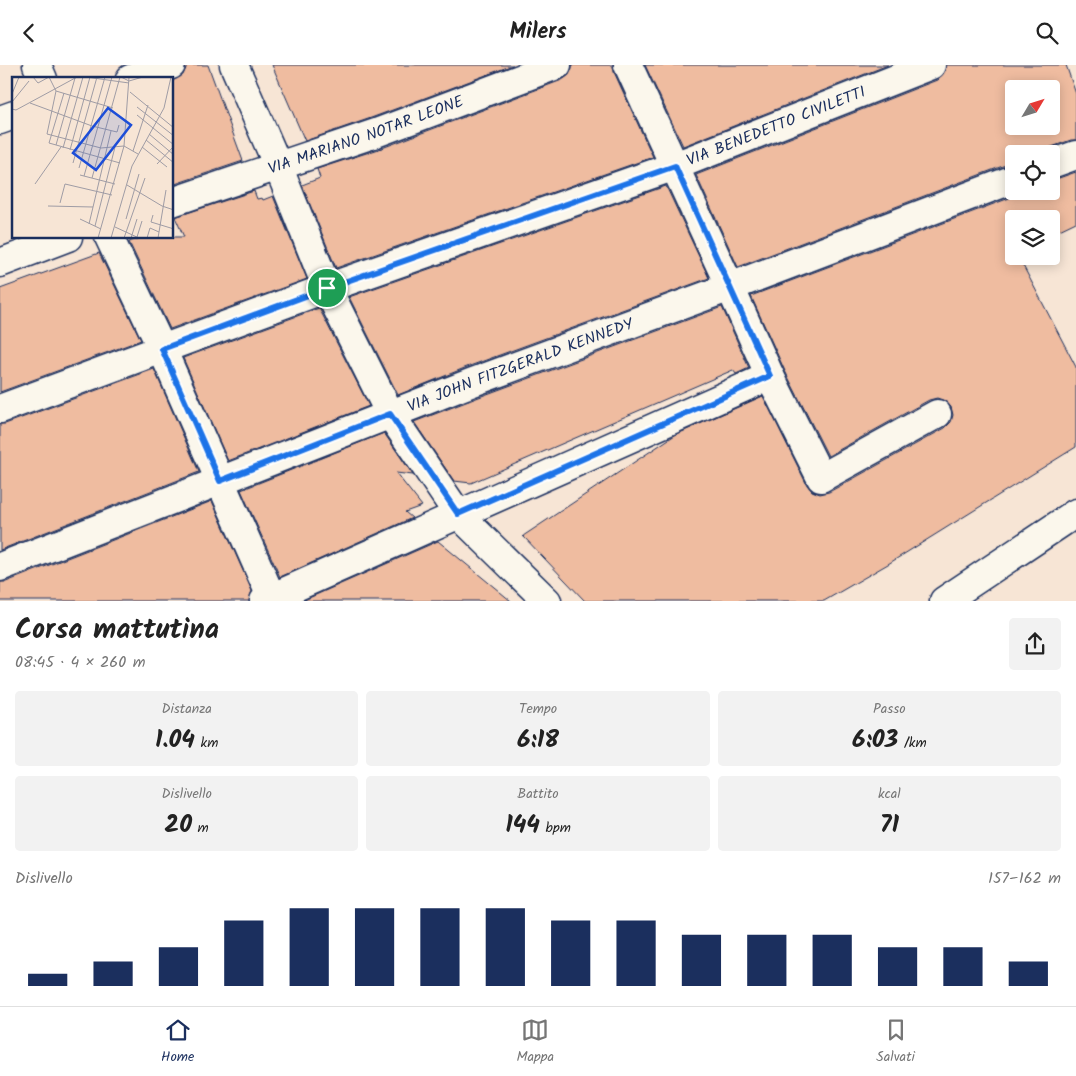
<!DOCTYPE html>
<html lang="it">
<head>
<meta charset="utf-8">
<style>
  :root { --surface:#fff; --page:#f2f2f2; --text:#222; --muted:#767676; --line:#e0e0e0; --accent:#1b2f5e }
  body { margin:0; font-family:Kalam,sans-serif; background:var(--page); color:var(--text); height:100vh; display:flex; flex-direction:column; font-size:19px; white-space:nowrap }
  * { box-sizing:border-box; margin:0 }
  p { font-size:16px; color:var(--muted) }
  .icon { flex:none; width:28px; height:28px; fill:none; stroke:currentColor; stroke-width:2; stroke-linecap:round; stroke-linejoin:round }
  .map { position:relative; height:536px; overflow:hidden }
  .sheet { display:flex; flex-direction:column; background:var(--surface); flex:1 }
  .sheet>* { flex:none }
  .needle { width:32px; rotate:52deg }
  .fabs { position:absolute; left:1005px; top:15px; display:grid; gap:10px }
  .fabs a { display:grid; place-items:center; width:55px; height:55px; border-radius:5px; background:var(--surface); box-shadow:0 2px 12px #0003; font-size:25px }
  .pin { position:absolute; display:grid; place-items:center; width:42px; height:42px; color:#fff; margin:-21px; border:2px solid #fff; border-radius:50%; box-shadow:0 1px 5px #0007 }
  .round { display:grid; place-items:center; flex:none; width:52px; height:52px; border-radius:5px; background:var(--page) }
  .overview { display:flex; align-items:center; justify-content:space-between; height:85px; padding:0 15px }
  h1 { font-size:28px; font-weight:600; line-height:38px }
  .stats { display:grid; grid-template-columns:repeat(3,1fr); gap:8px; height:85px; padding:5px 15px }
  .stats div { display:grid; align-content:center; border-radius:5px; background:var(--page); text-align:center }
  .stats b { font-size:25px; font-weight:600 }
  .stats small { font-size:14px; font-weight:400 }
  .stats p { font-size:14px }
  .chart { height:140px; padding:10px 15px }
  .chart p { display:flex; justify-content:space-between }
  .chart svg { width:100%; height:90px; margin-top:5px; stroke:var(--accent); stroke-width:6 }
  header { display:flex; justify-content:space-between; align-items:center; height:65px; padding:0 15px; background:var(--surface); font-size:22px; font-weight:600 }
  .menu { display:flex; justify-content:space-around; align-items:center; height:70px; border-top:1px solid var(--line); background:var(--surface); font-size:14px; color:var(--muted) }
  .menu a { display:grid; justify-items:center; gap:2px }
  .menu .current { color:var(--accent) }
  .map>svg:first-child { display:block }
  .building { fill:#efbca0; stroke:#1b2f5e; fill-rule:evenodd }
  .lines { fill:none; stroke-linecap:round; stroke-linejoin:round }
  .street-casing { stroke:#1b2f5e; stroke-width:31 }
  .secondary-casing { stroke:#1b2f5e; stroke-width:31 }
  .street { stroke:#fbf7ec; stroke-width:28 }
  .secondary { stroke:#fbf7ec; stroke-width:28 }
  .route-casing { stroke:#fff; stroke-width:10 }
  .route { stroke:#1a73e8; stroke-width:6 }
  .labels { text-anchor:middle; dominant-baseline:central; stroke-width:4.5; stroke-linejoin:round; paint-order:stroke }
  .street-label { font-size:16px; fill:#1b2f5e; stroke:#fbf7ec }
  .inset-road { fill:none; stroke:#9f9ca5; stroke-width:1 }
  .view { fill:#1d4ed8; fill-opacity:0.15; stroke:#1d4ed8; stroke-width:2.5 }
  .inset-edge { fill:none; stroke:#1b2f5e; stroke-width:2.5 }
</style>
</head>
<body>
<header><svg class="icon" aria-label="back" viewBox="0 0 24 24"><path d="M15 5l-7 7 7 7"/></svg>Milers<svg class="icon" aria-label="search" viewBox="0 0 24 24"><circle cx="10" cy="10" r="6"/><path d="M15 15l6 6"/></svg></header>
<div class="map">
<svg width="1076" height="536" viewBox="0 0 1076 536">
  <rect width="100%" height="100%" fill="#f7e5d5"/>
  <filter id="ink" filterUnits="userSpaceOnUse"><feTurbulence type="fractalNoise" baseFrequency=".02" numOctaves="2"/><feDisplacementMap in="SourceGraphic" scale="10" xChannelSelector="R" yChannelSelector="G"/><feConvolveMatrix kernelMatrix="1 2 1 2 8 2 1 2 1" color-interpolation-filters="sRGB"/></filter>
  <g filter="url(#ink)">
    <!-- building -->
    <g class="building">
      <path d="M 186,0 L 208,0 L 243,96 L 172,120 L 172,16 L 183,10 L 186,3 Z"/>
      <path d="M 272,0 L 513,0 L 371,53 L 305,76 Z"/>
      <path d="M 572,0 L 613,0 L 614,7 L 653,92 L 336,203 L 302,120 L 320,113 L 317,104 L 382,83 L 562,15 L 569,10 L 572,3 Z"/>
      <path d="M 645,0 L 888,0 L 683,81 Z"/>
      <path d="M 946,0 L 1066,0 L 1076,29 L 1076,75 L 1071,75 L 1046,84 L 1039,89 L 1014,89 L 1014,99 L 1008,99 L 738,202 L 696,110 L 937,15 L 943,9 ZM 1014,24 L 1051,24 L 1051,61 L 1014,61 Z"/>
      <path d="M 1076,107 L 1076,157 L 1051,169 L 1051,154 L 1014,154 L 1014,191 L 1018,191 L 1076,302 L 1076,382 L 888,499 L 824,536 L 585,536 L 523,471 L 675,370 L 763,331 L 807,420 L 812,426 L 820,429 L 829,427 L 945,363 L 951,357 L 953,350 L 951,342 L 945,336 L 937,333 L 929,335 L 828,391 L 784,304 L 751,231 L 1020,129 L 1023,126 L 1051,126 L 1051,114 L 1056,114 Z"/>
      <path d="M 666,121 L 709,213 L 467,302 L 398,330 L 349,232 Z"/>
      <path d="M 254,126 L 257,134 L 262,133 L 263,135 L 273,131 L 307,214 L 170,264 L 129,177 L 143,172 L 184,172 L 175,152 Z"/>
      <path d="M 99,188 L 141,275 L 0,327 L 0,224 Z"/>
      <path d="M 722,242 L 749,303 L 736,309 L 733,305 L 471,418 L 454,416 L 414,357 L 479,332 Z"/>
      <path d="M 319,243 L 369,341 L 228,396 L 183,293 Z"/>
      <path d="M 154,304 L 199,407 L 0,485 L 0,359 L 5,359 Z"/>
      <path d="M 384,368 L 413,410 L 396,408 L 422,441 L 405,447 L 412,453 L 280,512 L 241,425 Z"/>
      <path d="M 212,436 L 252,526 L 249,536 L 0,536 L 0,517 L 6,517 Z"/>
      <path d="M 438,476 L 511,536 L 302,536 Z"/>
    </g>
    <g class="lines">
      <!-- street casing -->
      <g class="street-casing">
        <g id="street">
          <path d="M 37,0 L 43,14"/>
          <path d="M 234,0 L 278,101 L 327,223 L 390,349 L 458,449 L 547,536"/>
          <path d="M 628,0 L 730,222 L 770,311 L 821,413 L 937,349"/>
          <path d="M 130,14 L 171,0"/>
          <path d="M 0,55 L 14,50"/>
          <path d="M 1051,99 L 1076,90"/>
          <path id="s1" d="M 172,137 L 376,68 L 557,0"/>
          <path d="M 109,172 L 162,284 L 273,536"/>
          <path d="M 0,198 L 68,172"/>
          <path id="s2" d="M 0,344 L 327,223 L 675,101 L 931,0"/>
          <path id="s3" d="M 0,502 L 473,317 L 730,222 L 1014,114"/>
          <path d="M 264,536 L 770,311"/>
        </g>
      </g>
      <!-- secondary casing -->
      <g class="secondary-casing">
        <path id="secondary" d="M 944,536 L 1076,448"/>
      </g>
      <!-- street -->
      <use href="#street" class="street"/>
      <!-- secondary -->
      <use href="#secondary" class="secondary"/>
    </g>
  </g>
  <g class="lines" filter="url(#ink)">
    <!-- route casing -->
    <g class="route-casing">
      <path id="route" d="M 675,101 L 770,311 L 458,449 L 390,349 L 220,416 L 162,284 L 327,223 Z"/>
    </g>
    <!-- route -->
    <use href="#route" class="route"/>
  </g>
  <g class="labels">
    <!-- street labels -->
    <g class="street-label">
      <text stroke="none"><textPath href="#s2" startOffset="826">VIA BENEDETTO CIVILETTI</textPath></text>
      <text stroke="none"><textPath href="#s1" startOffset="205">VIA MARIANO NOTAR LEONE</textPath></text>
      <text stroke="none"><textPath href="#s3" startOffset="558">VIA JOHN FITZGERALD KENNEDY</textPath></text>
    </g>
  </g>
  <!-- overview -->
  <g transform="translate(12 12)">
    <rect width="161" height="161" fill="#f7e5d5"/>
    <path class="inset-road" d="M 21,0 L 26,6 L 37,0M 37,0 L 44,14 L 101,31M 74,0 L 117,6M 109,0 L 117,4 L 131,0M 44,14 L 35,57 L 89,71 L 112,69 L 126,77M 118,15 L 162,51M 52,16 L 37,66 L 108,86M 0,17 L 7,0M 0,25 L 17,4M 18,26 L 80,49 L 105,55 L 107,48M 125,30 L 162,59M 0,32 L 4,33 L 65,0M 125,38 L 162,68M 137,57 L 162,78M 134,63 L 162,86M 44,68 L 63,1M 130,70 L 155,90M 51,71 L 71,0M 58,73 L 78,0M 121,74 L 136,28M 61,86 L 85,0M 145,87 L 162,69M 67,91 L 93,0M 68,98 L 103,107M 72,99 L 100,0M 80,101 L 108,0M 23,107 L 49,70M 115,108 L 150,129 L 162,133M 48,126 L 53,107 L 100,118M 36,129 L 81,130M 141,138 L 139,145 L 162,152M 68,142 L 89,152M 114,142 L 127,97M 77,147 L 99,54M 83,149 L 103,70M 103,150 L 127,161M 125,160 L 130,144M 86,161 L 112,69 L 117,0M 99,161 L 120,89 L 152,31 L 159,0M 112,161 L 133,101M 119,161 L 125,142M 135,161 L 138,151 L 147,155M 146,161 L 154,113"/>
    <path class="view" d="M 96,31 L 119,48 L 84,93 L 61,76 Z"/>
    <rect width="161" height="161" class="inset-edge"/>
  </g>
</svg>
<div class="fabs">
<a><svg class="needle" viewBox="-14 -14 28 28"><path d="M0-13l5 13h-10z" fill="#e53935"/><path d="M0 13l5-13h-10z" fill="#767676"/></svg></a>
<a><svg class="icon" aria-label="locate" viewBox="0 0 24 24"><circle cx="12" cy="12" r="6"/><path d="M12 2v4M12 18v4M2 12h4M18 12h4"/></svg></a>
<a><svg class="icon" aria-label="layers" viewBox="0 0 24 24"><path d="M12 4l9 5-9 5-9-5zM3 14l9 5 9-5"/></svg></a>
</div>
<div class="pin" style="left:327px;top:223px;background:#1e9e55"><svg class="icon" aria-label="arrive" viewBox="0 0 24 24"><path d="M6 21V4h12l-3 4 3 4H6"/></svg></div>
</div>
<section class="sheet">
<div class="overview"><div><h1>Corsa mattutina</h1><p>08:45 · 4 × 260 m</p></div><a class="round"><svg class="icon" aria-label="share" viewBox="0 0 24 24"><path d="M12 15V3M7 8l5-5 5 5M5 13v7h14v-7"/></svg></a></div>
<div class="stats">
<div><p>Distanza</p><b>1.04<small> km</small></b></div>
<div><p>Tempo</p><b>6:18</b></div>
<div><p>Passo</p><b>6:03<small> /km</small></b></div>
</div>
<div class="stats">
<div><p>Dislivello</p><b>20<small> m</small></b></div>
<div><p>Battito</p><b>144<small> bpm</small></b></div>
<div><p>kcal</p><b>71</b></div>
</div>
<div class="chart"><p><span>Dislivello</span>157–162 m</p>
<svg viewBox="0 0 160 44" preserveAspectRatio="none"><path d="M5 44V38M15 44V32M25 44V25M35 44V12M45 44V6M55 44V6M65 44V6M75 44V6M85 44V12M95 44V12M105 44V19M115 44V19M125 44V19M135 44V25M145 44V25M155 44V32"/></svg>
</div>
</section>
<nav class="menu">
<a class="current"><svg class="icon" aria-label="home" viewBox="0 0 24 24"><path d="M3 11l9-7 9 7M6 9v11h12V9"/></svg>Home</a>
<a><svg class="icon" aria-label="map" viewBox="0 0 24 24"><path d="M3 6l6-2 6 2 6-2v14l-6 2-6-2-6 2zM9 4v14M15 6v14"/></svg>Mappa</a>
<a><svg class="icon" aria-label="saved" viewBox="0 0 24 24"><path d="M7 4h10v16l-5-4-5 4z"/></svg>Salvati</a>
</nav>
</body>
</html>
